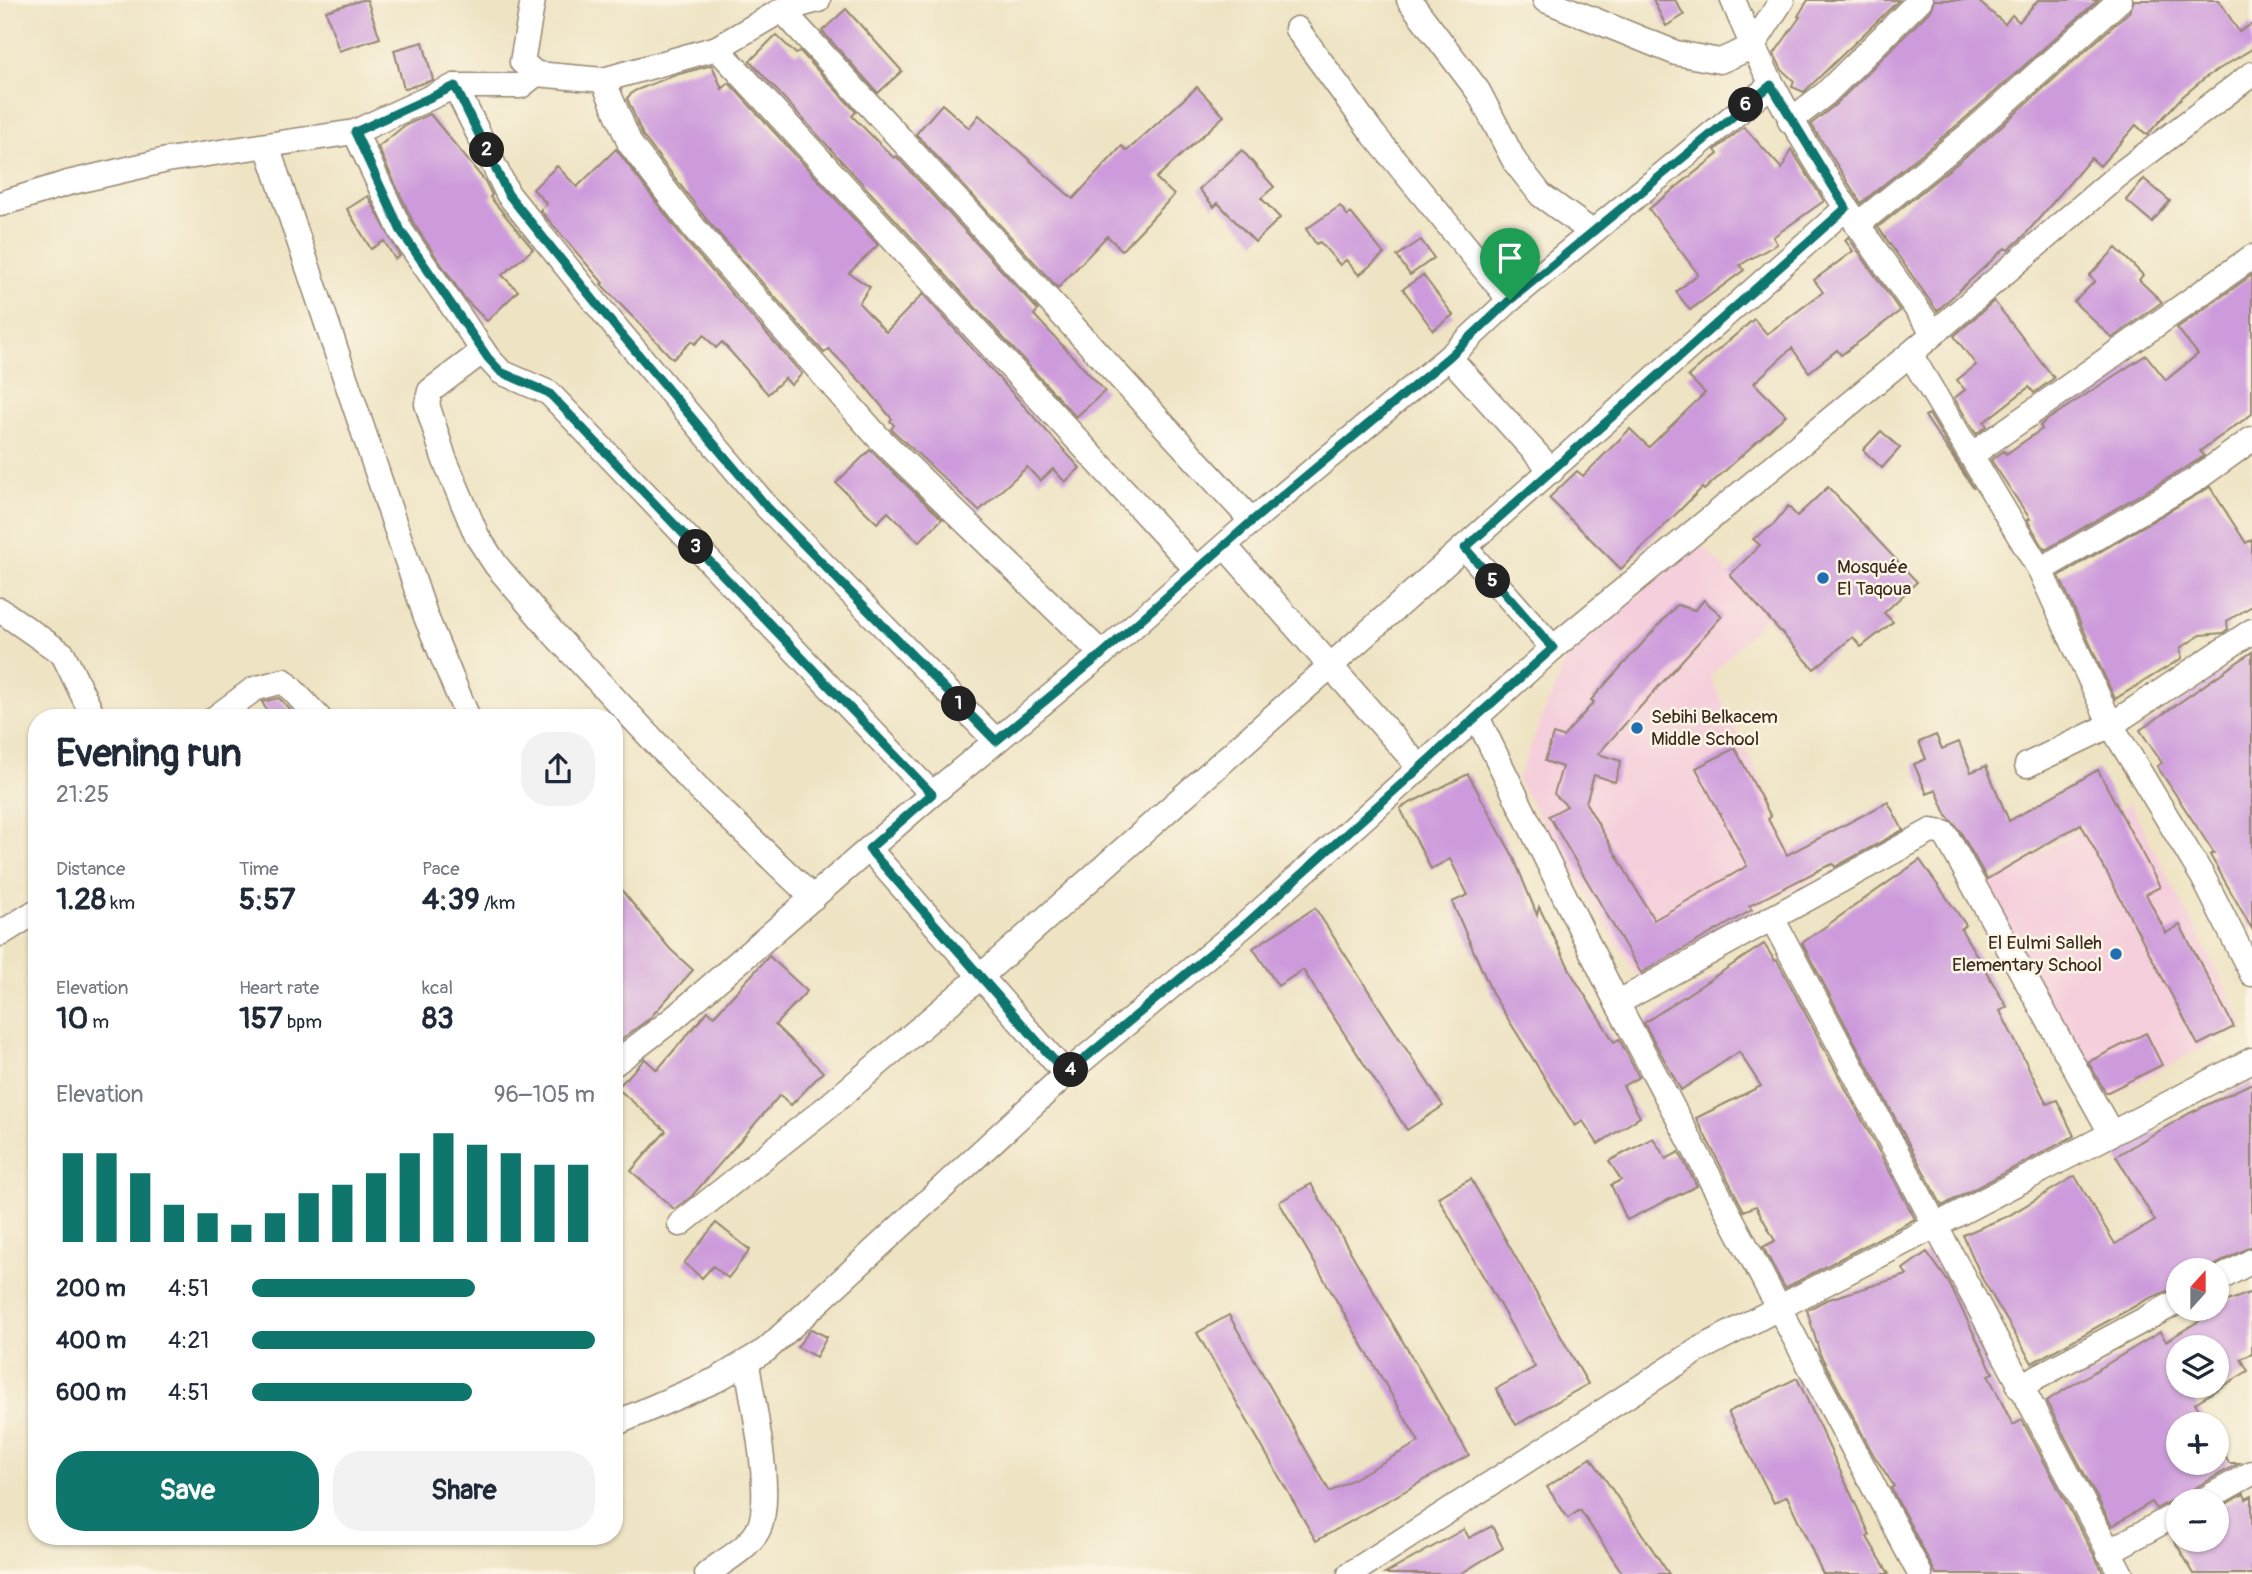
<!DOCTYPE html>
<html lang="en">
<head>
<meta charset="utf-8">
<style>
  :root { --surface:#fff; --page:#f2f2f3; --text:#1f2937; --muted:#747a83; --accent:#0f766e }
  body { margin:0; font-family:Pangolin,sans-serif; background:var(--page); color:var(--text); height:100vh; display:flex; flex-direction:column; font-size:26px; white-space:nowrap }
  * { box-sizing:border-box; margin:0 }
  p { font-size:23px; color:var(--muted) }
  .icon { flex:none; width:38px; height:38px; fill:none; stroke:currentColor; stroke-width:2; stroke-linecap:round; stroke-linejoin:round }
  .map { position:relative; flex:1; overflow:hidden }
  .side { position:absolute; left:28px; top:709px; width:595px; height:836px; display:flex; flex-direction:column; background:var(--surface); border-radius:28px; box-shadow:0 2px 5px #0004 }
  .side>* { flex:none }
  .needle { width:46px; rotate:21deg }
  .tools { position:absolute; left:2166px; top:1258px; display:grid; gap:14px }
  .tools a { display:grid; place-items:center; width:63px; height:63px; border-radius:50%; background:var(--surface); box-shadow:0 2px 5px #0004; font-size:35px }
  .pin { position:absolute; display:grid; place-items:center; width:60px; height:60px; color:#fff; margin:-72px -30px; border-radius:50% 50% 50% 0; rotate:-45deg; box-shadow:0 0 7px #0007 }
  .pin .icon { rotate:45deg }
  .km { position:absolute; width:35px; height:35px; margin:-18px; border-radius:50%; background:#222; color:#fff; font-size:19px; line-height:35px; text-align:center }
  .round { display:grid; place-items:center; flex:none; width:74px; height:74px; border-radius:28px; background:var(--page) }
  .headline { display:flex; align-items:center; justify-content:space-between; height:119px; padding:0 28px }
  h1 { font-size:38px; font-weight:700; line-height:52px }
  .metrics { display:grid; grid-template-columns:repeat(3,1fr); gap:10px; height:119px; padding:7px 28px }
  .metrics div { display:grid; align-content:center }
  .metrics b { font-size:30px; font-weight:700 }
  .metrics small { font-size:19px; font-weight:400 }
  .metrics p { font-size:19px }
  .chart { height:196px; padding:14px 28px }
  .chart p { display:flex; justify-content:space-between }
  .chart svg { width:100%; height:126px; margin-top:7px; stroke:var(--accent); stroke-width:6 }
  .cta { display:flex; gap:14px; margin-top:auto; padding:14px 28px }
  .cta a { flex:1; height:80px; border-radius:28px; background:var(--accent); color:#fff; font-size:28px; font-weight:700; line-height:80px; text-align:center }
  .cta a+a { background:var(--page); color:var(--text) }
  ul { padding:0 28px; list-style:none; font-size:23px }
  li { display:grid; grid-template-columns:112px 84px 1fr; align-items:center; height:52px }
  li i { height:18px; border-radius:9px; background:var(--accent) }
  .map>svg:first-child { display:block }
  .built { fill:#f5cfdb }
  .building { fill:#cd9bdc; fill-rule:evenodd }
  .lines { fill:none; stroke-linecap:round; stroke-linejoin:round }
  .minor-casing { stroke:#948670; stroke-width:27 }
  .minor { stroke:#fff; stroke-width:24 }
  .route-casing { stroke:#fff; stroke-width:14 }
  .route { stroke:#0f766e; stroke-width:9 }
  .poi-dot { fill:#1f6fb2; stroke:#fcf5e5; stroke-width:2.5 }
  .labels { text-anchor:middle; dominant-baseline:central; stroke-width:5; stroke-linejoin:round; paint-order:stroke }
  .poi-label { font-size:19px; fill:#3b2a1e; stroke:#fcf5e5; text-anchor:start }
</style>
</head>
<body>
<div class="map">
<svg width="2252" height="1574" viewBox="0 0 2252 1574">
  <rect width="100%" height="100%" fill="#fcf5e5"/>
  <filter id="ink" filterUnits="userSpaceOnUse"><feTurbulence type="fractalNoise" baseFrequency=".0143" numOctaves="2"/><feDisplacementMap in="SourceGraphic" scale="14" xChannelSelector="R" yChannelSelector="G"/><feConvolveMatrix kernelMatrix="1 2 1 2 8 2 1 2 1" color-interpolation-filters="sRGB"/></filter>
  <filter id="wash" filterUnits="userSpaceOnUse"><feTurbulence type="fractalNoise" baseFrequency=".00686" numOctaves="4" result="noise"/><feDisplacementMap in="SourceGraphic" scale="28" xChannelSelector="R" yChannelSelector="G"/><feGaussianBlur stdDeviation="1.57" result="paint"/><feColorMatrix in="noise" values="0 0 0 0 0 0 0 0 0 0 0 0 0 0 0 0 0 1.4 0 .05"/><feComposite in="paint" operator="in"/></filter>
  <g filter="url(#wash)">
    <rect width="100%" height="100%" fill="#eee3c3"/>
    <!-- built -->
    <g class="built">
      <path d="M 1699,543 L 1769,613 L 1710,677 L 1774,806 L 1771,812 L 1793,850 L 1802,845 L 1817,878 L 1754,908 L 1758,913 L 1638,977 L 1517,780 L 1567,657 Z"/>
      <path d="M 2130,803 L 2245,1025 L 2102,1101 L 1985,884 Z"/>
    </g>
    <g id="blocks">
      <!-- building -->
      <g class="building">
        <path d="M 362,0 L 367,0 L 380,38 L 339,51 L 326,11 Z"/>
        <path d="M 1653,0 L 1675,0 L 1684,15 L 1666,26 Z"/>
        <path d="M 1808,0 L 1899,0 L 1804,92 L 1792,87 L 1794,81 L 1782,70 L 1774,54 L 1800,17 L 1798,16 Z"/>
        <path d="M 1934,0 L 1977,0 L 2005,24 L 2012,15 L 2019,22 L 2038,0 L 2098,0 L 1961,122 L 1861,203 L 1811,124 L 1835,105 L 1930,11 Z"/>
        <path d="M 2134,0 L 2219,0 L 2239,32 L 2252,24 L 2252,49 L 2206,77 L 2182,97 L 2147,135 L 2136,125 L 2100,166 L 2091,158 L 2024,236 L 2008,250 L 2005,248 L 1937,311 L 1878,227 L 1981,144 L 2130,11 Z"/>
        <path d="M 846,9 L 902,71 L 878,93 L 822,31 Z"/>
        <path d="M 776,35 L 796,54 L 800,51 L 856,112 L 852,116 L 894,158 L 896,156 L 1038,310 L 1034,315 L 1105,391 L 1076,417 L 750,61 Z"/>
        <path d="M 423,42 L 433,80 L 404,89 L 394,50 Z"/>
        <path d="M 712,65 L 722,89 L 729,83 L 878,245 L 849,273 L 870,287 L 859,303 L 886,332 L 923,294 L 1080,468 L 1065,482 L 1053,469 L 1040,481 L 1027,467 L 979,511 L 891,429 L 894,425 L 890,421 L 892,419 L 866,387 L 829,349 L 824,353 L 707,220 L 643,136 L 627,98 L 634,91 L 672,76 Z"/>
        <path d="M 1197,87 L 1224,116 L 1156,178 L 1174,195 L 1122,250 L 1107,236 L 1058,288 L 916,134 L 942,104 L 969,128 L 979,115 L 1073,199 L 1122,146 L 1127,151 Z"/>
        <path d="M 430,114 L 485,181 L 492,195 L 490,197 L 533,249 L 502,275 L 518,291 L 487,321 L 465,299 L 414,224 L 378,147 L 404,126 Z"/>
        <path d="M 1744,127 L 1782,169 L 1791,149 L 1824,201 L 1773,237 L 1777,244 L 1740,265 L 1744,270 L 1690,310 L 1676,292 L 1698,274 L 1649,209 L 1718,154 L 1715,150 Z"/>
        <path d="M 616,149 L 684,239 L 802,374 L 791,385 L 785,378 L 768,394 L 722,342 L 716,348 L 704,335 L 695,344 L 692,341 L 673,359 L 601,284 L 603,283 L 540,210 L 547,204 L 533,189 L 557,166 L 577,187 Z"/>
        <path d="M 1242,150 L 1274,187 L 1261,198 L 1280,218 L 1255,242 L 1218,203 L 1214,207 L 1199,189 Z"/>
        <path d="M 2144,179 L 2170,201 L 2152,222 L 2126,200 Z"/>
        <path d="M 368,196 L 400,256 L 395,259 L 384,241 L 371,249 L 347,209 Z"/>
        <path d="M 1340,206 L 1348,216 L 1351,213 L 1384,254 L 1359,275 L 1346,260 L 1340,265 L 1320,242 L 1316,244 L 1306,229 Z"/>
        <path d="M 1848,237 L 1900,311 L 1841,355 L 1837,350 L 1809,372 L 1792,348 L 1754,383 L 1786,415 L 1704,490 L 1702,488 L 1621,569 L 1549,498 L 1577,471 L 1583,476 L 1630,429 L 1649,447 L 1705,393 L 1688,376 L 1754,319 L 1767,334 L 1823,292 L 1814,280 L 1853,251 L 1845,240 Z"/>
        <path d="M 1421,240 L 1434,258 L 1410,275 L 1397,256 Z"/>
        <path d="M 2116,248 L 2143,275 L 2139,280 L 2162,302 L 2112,338 L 2074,302 L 2095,281 L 2089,276 Z"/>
        <path d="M 1423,275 L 1453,315 L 1433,330 L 1403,289 Z"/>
        <path d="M 2252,275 L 2252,414 L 2200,451 L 2204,456 L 2187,467 L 2045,550 L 2027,520 L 2030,519 L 1991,460 L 2004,451 L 2006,454 L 2042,429 L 2040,426 L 2044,422 L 2146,355 L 2166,380 L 2198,354 L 2177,328 Z"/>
        <path d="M 1994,301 L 2054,378 L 2034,393 L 2029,387 L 1984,422 L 1987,426 L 1976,434 L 1954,398 L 1965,390 L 1957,380 L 1976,365 L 1954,336 Z"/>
        <path d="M 1929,414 L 1974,489 L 1925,416 Z"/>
        <path d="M 1881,431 L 1900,448 L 1882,468 L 1863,450 Z"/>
        <path d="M 870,450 L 942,519 L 919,542 L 888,512 L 877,523 L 836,483 Z"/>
        <path d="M 1828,487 L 1917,582 L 1884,613 L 1893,622 L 1861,647 L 1853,637 L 1814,669 L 1730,575 L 1760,545 L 1753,539 L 1772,526 L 1788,506 L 1797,516 Z"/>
        <path d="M 2210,487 L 2246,543 L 2252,539 L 2252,606 L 2227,621 L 2228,629 L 2223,633 L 2201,635 L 2180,648 L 2182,658 L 2115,699 L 2059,576 Z"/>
        <path d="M 1704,600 L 1722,616 L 1598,754 L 1621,761 L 1615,782 L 1594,775 L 1586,803 L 1654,920 L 1747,866 L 1696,768 L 1735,748 L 1771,817 L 1768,819 L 1787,855 L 1888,802 L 1903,830 L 1835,867 L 1833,864 L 1825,867 L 1749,906 L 1752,910 L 1641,973 L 1549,816 L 1567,806 L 1554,794 L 1562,767 L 1545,761 L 1553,734 L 1563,737 L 1594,702 L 1591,700 L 1677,605 L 1695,610 Z"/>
        <path d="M 2252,652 L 2252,929 L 2210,855 L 2214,853 L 2157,766 L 2162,763 L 2140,730 Z"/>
        <path d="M 279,698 L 298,718 L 271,718 L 262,702 Z"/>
        <path d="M 1936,735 L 1942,749 L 1959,742 L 1971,772 L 1986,766 L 2009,821 L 2098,770 L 2160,887 L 2146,894 L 2166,933 L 2180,925 L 2234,1027 L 2198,1045 L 2081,824 L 1987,879 L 1960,831 L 1947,816 L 1936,790 L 1927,794 L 1914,764 L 1926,759 L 1919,742 Z"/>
        <path d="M 1468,774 L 1513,856 L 1537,915 L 1539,907 L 1573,976 L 1614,1042 L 1619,1039 L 1639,1077 L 1623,1086 L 1640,1117 L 1598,1144 L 1583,1121 L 1575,1126 L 1493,995 L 1452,902 L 1468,895 L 1450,859 L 1431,869 L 1400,808 Z"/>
        <path d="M 1920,860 L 1966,925 L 1961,929 L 2007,1007 L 2000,1011 L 2047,1104 L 2057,1100 L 2074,1136 L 1942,1206 L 1802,943 Z"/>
        <path d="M 614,881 L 670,949 L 693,970 L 649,1019 L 619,1041 L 614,1036 Z"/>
        <path d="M 1315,908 L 1443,1106 L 1407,1130 L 1303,970 L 1278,986 L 1253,948 Z"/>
        <path d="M 1764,944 L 1775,961 L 1777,960 L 1915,1219 L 1785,1288 L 1763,1247 L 1775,1241 L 1756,1206 L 1744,1211 L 1696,1118 L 1761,1086 L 1739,1052 L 1681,1090 L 1644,1023 Z"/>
        <path d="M 769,956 L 807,991 L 775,1025 L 823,1072 L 791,1105 L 780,1095 L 691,1197 L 674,1209 L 631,1171 L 666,1131 L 617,1088 L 645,1059 L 657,1070 L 708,1011 L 714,1016 Z"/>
        <path d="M 2146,1033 L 2162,1065 L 2106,1093 L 2088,1062 Z"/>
        <path d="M 2252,1083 L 2252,1246 L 2206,1270 L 2179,1270 L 2179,1286 L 2146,1300 L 2032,1363 L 1983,1280 L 1963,1235 L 2008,1216 L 2075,1176 L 2115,1244 L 2155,1221 L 2116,1156 L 2190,1113 Z"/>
        <path d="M 1653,1138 L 1666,1159 L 1679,1152 L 1697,1186 L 1627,1220 L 1611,1185 L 1621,1180 L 1609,1161 Z"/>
        <path d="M 1471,1179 L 1588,1384 L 1516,1425 L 1496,1389 L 1535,1367 L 1438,1197 Z"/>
        <path d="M 1311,1184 L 1469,1455 L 1316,1541 L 1197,1333 L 1229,1315 L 1330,1492 L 1419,1442 L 1279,1202 Z"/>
        <path d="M 716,1223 L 750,1250 L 728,1278 L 713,1266 L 702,1278 L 684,1263 Z"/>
        <path d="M 1927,1252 L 1949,1283 L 1993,1373 L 1988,1375 L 2013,1425 L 2022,1420 L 2104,1574 L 1936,1574 L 1891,1488 L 1894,1486 L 1873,1454 L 1820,1354 L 1807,1310 L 1826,1300 L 1907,1275 L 1903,1269 Z"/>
        <path d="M 2252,1292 L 2252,1354 L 2241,1359 L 2248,1371 L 2195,1403 L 2208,1424 L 2179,1424 L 2179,1463 L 2217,1463 L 2217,1439 L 2229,1463 L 2239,1463 L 2193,1489 L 2186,1498 L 2172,1500 L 2156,1509 L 2152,1502 L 2112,1526 L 2046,1401 L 2160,1332 L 2166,1341 L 2214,1312 L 2217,1305 ZM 2179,1348 L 2217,1348 L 2217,1386 L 2179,1386 Z"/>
        <path d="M 811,1329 L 827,1337 L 816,1357 L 797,1347 Z"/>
        <path d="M 1797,1378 L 1870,1535 L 1867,1537 L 1889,1574 L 1823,1574 L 1787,1496 L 1774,1503 L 1728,1412 Z"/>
        <path d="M 1591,1458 L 1669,1574 L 1623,1574 L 1580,1510 L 1568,1518 L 1547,1487 Z"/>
        <path d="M 2244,1494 L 2246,1499 L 2252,1496 L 2252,1574 L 2194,1574 L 2171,1535 L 2179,1530 L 2179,1540 L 2217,1540 L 2217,1509 Z"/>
        <path d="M 1492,1526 L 1503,1548 L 1460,1574 L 1385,1574 L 1464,1529 L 1469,1538 Z"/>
      </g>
    </g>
  </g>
  <g filter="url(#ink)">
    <use href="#blocks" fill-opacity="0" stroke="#948670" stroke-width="2"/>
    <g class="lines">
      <!-- minor casing -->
      <g class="minor-casing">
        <g id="minor">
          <path d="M 533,0 L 522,62 L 536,74"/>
          <path d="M 1409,0 L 1478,91 L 1515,162 L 1541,195 L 1592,232"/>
          <path d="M 1545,0 L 1676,53 L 1720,61 L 1752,47 L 1782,0"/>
          <path d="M 1733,0 C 1782,122 1858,227 1934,333"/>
          <path d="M 782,10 L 1252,521"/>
          <path d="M 1297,29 L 1374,135 L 1510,300"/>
          <path d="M 717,48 L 1197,570"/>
          <path d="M 603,80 L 630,144 L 695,229 L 877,436 L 1102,654"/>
          <path d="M 455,86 L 508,194 L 617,329 L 767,507 L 996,741"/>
          <path d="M 1790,121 L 1825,94 L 1920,0"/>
          <path d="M 355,132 L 401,231 L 488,358 L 501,372 L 549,393 L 932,794"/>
          <path d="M 267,146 L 426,617 L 468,718"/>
          <path d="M 0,204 L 68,183 L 167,160 L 355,132 L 455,86 L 521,86 L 536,74 L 603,80 L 717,48 L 782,10 L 818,0"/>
          <path d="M 1857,225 L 1971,133 L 2120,0"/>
          <path d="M 483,351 L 430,391 L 427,404 L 444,458 L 477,536 L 496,565 L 555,635 L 696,786 L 813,898"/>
          <path d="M 1910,354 L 2040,570 L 2111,725 L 2203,877 L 2252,974"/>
          <path d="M 1449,357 L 1552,471"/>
          <path d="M 1973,454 L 2252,257"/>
          <path d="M 1225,546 L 1420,768"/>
          <path d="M 1465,548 L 1553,648"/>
          <path d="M 2040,570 L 2195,480 L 2252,439"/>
          <path d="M 0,610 L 63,654 L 94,718"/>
          <path d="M 1477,717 L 1617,1003 L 1920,1574"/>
          <path d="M 215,718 L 254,689 L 284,681 L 319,718"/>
          <path d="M 2027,765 L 2111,725 L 2252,631"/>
          <path d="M 869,849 L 1066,1074"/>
          <path d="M 1772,918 L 2121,1574"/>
          <path d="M 0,934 L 37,911"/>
          <path d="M 1617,1003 L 1931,831 L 1944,833 L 1948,839 L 2111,1133"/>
          <path d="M 614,1064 L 673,1019 L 932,794 L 1102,654 L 1252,521 L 1449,357 L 1510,300 L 1771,85"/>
          <path d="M 680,1224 L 831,1104 L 980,977 L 1846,208"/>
          <path d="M 2217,1280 L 2252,1261"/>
          <path d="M 2019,1387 L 2179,1301"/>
          <path d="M 614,1424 L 716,1380 L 766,1350 L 1066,1074 L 1247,923 L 1553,648 L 1910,354 L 2116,177 L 2252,74"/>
          <path d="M 2200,1502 L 2252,1473"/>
          <path d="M 2108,1552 L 2179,1513"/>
          <path d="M 707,1574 C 723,1561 746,1550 757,1532 C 776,1501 752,1402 747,1363"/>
          <path d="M 1350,1574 L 1700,1349 L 2252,1060"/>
        </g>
      </g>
      <!-- minor -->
      <use href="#minor" class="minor"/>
    </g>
  </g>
  <g class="lines" filter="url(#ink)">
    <!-- route casing -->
    <g class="route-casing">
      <path id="route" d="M 1771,85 L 1846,208 L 1465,548 L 1553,648 L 1247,923 L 1066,1074 L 869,849 L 932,794 L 549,393 L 501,372 L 488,358 L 401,231 L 355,132 L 455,86 L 508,194 L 617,329 L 767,507 L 996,741 L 1102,654 L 1252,521 L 1449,357 L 1510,300 Z"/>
    </g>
    <!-- route -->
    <use href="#route" class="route"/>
  </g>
  <!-- markers -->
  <g class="poi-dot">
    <circle cx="1823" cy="578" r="7"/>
    <circle cx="1637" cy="728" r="7"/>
    <circle cx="2116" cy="954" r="7"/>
  </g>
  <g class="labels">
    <!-- poi labels -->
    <g class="poi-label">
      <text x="1837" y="567">Mosquée<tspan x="1837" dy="22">El Taqoua</tspan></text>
      <text x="1651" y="717">Sebihi Belkacem<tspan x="1651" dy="22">Middle School</tspan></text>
      <text x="2102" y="943" text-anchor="end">El Eulmi Salleh<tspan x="2102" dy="22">Elementary School</tspan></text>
    </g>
  </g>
</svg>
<div class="tools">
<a><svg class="needle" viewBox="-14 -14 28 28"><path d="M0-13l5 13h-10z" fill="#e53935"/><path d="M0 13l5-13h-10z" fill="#747a83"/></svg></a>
<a><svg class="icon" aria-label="layers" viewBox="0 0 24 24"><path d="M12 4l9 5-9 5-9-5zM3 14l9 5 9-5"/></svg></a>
<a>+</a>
<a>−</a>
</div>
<div class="pin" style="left:1510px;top:300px;background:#1e9e55"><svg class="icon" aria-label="arrive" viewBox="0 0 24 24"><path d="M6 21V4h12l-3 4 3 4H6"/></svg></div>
<b class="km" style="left:959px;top:704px">1</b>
<b class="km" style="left:487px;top:150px">2</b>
<b class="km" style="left:696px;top:547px">3</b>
<b class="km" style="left:1071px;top:1070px">4</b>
<b class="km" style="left:1493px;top:581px">5</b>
<b class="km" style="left:1746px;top:105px">6</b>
<section class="side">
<div class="headline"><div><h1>Evening run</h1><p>21:25</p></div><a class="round"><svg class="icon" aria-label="share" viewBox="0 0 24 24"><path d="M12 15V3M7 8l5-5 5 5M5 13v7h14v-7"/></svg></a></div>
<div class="metrics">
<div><p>Distance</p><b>1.28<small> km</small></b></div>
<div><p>Time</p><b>5:57</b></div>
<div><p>Pace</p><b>4:39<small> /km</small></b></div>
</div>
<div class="metrics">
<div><p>Elevation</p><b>10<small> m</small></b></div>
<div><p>Heart rate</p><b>157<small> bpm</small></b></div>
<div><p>kcal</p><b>83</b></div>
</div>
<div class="chart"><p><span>Elevation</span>96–105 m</p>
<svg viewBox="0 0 160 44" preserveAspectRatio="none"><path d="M5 44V13M15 44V13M25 44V20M35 44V31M45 44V34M55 44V38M65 44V34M75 44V27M85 44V24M95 44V20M105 44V13M115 44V6M125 44V10M135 44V13M145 44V17M155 44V17"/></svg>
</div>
<ul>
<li><b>200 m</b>4:51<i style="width:65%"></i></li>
<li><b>400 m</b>4:21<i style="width:100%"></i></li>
<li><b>600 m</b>4:51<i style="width:64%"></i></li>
</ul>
<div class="cta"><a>Save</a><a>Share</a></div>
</section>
</div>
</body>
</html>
